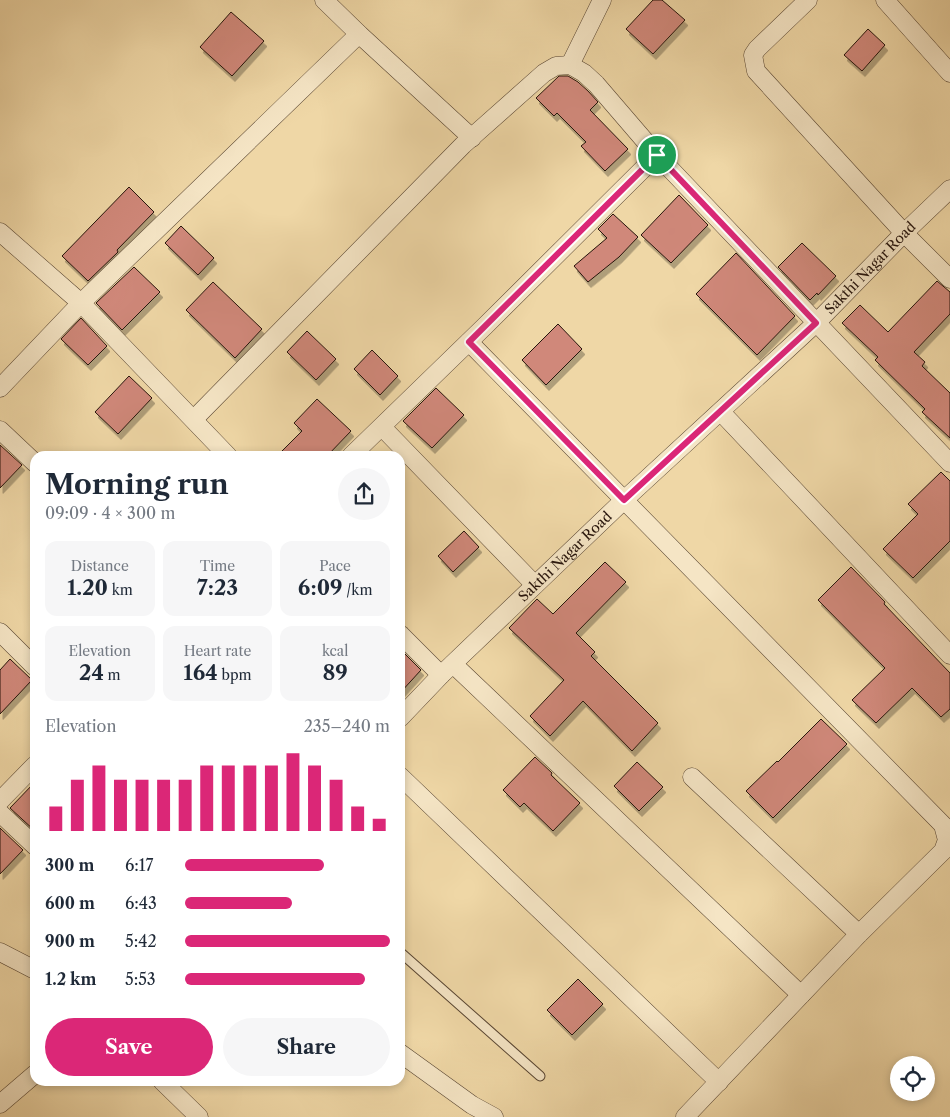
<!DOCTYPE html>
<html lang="en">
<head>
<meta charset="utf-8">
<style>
  :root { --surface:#fff; --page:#f6f6f7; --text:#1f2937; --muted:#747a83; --accent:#db2777 }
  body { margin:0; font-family:"Libre Caslon Text",serif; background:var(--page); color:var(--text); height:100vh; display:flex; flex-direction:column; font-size:19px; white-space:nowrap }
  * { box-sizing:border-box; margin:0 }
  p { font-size:16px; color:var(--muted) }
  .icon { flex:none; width:28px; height:28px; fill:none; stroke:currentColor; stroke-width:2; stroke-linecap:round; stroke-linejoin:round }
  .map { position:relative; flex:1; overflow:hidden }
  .drawer { position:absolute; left:30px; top:451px; width:375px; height:635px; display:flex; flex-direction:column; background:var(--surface); border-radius:15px; box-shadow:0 2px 8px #0003 }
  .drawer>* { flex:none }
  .tools { position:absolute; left:890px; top:1056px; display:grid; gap:10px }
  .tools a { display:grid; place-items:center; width:45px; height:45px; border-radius:50%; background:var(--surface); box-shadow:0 2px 8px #0003; font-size:25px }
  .pin { position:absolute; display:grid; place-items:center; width:42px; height:42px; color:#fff; margin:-21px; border:2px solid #fff; border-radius:50%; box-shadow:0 1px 5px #0007 }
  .round { display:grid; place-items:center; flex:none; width:52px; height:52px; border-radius:26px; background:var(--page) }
  .summary { display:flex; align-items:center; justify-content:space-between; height:85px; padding:0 15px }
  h1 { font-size:28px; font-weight:800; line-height:38px }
  .stats { display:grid; grid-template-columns:repeat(3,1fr); gap:8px; height:85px; padding:5px 15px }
  .stats div { display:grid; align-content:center; border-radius:12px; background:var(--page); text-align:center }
  .stats b { font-size:21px; font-weight:800 }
  .stats small { font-size:14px; font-weight:400 }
  .stats p { font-size:14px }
  .chart { height:140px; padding:10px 15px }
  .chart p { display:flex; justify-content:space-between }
  .chart svg { width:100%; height:90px; margin-top:5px; stroke:var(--accent); stroke-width:6 }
  .button { display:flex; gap:10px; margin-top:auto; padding:10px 15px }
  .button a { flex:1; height:58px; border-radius:30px; background:var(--accent); color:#fff; font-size:20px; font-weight:800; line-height:58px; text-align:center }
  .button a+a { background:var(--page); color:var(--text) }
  ul { padding:0 15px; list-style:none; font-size:16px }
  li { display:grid; grid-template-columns:80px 60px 1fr; align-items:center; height:38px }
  li i { height:12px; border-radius:6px; background:var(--accent) }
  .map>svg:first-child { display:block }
  .building { fill:#d0887a; stroke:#26140c; filter:url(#shadow) }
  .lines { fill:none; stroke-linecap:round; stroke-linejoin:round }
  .service-casing { stroke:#584532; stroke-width:11 }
  .minor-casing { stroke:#584532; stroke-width:19 }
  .service { stroke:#f5e5c5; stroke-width:9 }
  .minor { stroke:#f5e5c5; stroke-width:18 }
  .route-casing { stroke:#fff; stroke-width:10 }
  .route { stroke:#db2777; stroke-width:6 }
  .labels { text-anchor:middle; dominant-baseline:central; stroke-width:4.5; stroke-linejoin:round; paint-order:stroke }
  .street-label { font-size:14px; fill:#26140c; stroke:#f5e5c5 }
</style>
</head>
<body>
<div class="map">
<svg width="950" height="1117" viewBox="0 0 950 1117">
  <defs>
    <filter id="shadow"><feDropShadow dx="3" dy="5.5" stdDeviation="0" flood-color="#0004"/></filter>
  </defs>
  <rect width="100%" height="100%" fill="#efd7a6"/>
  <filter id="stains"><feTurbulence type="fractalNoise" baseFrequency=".004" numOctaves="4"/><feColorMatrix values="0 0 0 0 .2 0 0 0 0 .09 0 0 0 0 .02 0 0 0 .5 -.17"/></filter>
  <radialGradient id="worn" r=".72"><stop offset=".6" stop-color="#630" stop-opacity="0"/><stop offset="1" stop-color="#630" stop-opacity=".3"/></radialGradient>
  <!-- building -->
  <g class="building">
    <path d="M 653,0 L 662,0 L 685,20 L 653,54 L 626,29 Z"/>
    <path d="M 231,12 L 264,41 L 232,76 L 200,47 Z"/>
    <path d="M 868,29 L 885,45 L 862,71 L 844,55 Z"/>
    <path d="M 559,76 L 568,76 L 578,82 L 588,91 L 598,102 L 590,110 L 628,149 L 605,171 L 581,146 L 586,142 L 557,113 L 554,116 L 536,98 Z"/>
    <path d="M 129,187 L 154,212 L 117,250 L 118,252 L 88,281 L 62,256 Z"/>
    <path d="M 679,195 L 708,225 L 671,263 L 641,235 Z"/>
    <path d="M 613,214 L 638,237 L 619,257 L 588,282 L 574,266 L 607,238 L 598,229 Z"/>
    <path d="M 181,226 L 214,258 L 198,275 L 165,243 Z"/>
    <path d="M 802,243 L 836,276 L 818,295 L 817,293 L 810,300 L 778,267 Z"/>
    <path d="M 736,253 L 795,316 L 757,355 L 696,294 Z"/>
    <path d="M 134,267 L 160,292 L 122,330 L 96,303 Z"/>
    <path d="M 937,281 L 950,292 L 950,314 L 914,352 L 925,362 L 922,366 L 950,393 L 950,438 L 922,412 L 925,409 L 875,360 L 878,357 L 842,323 L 860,305 L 888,332 Z"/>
    <path d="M 213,282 L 262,329 L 235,358 L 186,310 Z"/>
    <path d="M 81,318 L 107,346 L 88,365 L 61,339 Z"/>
    <path d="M 558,324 L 582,349 L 546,385 L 522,360 Z"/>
    <path d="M 307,331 L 336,359 L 316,380 L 287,352 Z"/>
    <path d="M 372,350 L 398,376 L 380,395 L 354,369 Z"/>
    <path d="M 129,376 L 152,398 L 118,434 L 95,412 Z"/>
    <path d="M 436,388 L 464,415 L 432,448 L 403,421 Z"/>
    <path d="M 317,399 L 351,431 L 327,456 L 277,456 L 302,431 L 294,423 Z"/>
    <path d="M 0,445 L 22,465 L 0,488 Z"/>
    <path d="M 941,472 L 950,481 L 950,541 L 913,578 L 883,549 L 918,514 L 908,504 Z"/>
    <path d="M 464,531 L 479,547 L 453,572 L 438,556 Z"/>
    <path d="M 605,562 L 626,582 L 576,633 L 595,652 L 591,656 L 658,723 L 632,751 L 583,701 L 550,736 L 530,716 L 564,680 L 509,628 L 537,599 L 553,614 Z"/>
    <path d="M 851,567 L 885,602 L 884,604 L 950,673 L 950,709 L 941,717 L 912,688 L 876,723 L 852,700 L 885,668 L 818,600 Z"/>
    <path d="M 400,649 L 421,670 L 400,693 Z"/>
    <path d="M 10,659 L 32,680 L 0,714 L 0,670 Z"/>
    <path d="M 821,719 L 847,744 L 773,818 L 746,791 L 777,761 L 778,762 Z"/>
    <path d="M 535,757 L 552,773 L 551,775 L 580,803 L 553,831 L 524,803 L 520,807 L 503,790 Z"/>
    <path d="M 637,762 L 663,787 L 639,811 L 614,786 Z"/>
    <path d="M 35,782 L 35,831 L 10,808 Z"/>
    <path d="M 0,828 L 23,850 L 0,874 Z"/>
    <path d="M 578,979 L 603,1004 L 572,1035 L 547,1010 Z"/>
  </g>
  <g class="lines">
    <!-- service casing -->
    <g class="service-casing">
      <path id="service" d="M 400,952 L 540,1076"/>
    </g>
    <!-- minor casing -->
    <g class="minor-casing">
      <g id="minor">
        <path d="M 324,0 L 359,34 L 472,138"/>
        <path d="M 808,0 L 757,49 L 753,55 L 756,71 L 904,233 L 950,279"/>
        <path d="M 885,0 L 950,73"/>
        <path d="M 570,65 L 602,0"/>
        <path d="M 0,232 L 81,303 L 228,456"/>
        <path d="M 469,342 L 943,825 L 947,840 L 943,851 L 859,934 L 685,1117"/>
        <path d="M 0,388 L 81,303 L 359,34"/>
        <path d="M 721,412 L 950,655"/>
        <path d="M 194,419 L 463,145 L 544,73 L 556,66 L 570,65 L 584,73 L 596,84 L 657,155 L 950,463"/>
        <path d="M 382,427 L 535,585"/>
        <path d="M 0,430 L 35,463"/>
        <path d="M 351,456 L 485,326 L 657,155"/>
        <path d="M 0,632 L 35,667"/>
        <path d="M 400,634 L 441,675"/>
        <path d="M 453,664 L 801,995"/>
        <path id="s1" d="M 400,718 L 441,675 L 624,500 L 816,323 L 904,233 L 950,189"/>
        <path d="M 400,776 L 719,1082"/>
        <path d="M 692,777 L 859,934"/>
        <path d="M 0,801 L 35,765"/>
        <path d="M 0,813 L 35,846"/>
        <path d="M 0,952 L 35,970"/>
        <path d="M 400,1053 L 472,1105 L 494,1117"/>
        <path d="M 162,1081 L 199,1117"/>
        <path d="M 0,1104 L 35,1074"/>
      </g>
    </g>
    <!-- service -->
    <use href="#service" class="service"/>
    <!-- minor -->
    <use href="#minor" class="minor"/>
  </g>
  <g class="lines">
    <!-- route casing -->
    <g class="route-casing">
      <path id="route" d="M 657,155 L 816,323 L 624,500 L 469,342 Z"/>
    </g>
    <!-- route -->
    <use href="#route" class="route"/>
  </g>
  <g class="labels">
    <!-- street labels -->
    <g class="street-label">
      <text stroke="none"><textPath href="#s1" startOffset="651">Sakthi Nagar Road</textPath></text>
      <text stroke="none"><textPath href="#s1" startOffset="231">Sakthi Nagar Road</textPath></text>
    </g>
  </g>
  <rect width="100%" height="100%" filter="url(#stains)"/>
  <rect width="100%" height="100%" fill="url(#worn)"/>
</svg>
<div class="tools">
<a><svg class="icon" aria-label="locate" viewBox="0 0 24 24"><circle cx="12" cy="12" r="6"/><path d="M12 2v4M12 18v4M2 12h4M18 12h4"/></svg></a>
</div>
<div class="pin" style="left:657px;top:155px;background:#1e9e55"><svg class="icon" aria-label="arrive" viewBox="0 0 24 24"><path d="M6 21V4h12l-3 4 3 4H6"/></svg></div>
<section class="drawer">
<div class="summary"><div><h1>Morning run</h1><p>09:09 · 4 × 300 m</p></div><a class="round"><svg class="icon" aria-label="share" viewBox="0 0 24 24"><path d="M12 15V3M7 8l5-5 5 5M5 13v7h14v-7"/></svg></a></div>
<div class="stats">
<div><p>Distance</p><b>1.20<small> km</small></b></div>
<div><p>Time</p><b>7:23</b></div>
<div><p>Pace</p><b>6:09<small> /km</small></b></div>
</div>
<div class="stats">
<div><p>Elevation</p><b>24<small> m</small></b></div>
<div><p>Heart rate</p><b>164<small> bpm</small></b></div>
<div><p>kcal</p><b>89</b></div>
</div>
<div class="chart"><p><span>Elevation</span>235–240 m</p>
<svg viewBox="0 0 160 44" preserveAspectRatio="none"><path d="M5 44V32M15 44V19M25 44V12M35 44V19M45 44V19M55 44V19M65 44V19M75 44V12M85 44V12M95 44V12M105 44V12M115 44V6M125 44V12M135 44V19M145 44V32M155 44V38"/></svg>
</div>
<ul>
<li><b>300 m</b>6:17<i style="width:68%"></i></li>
<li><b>600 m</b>6:43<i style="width:52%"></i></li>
<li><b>900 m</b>5:42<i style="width:100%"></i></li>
<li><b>1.2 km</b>5:53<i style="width:88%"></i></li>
</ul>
<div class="button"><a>Save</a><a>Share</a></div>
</section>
</div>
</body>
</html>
